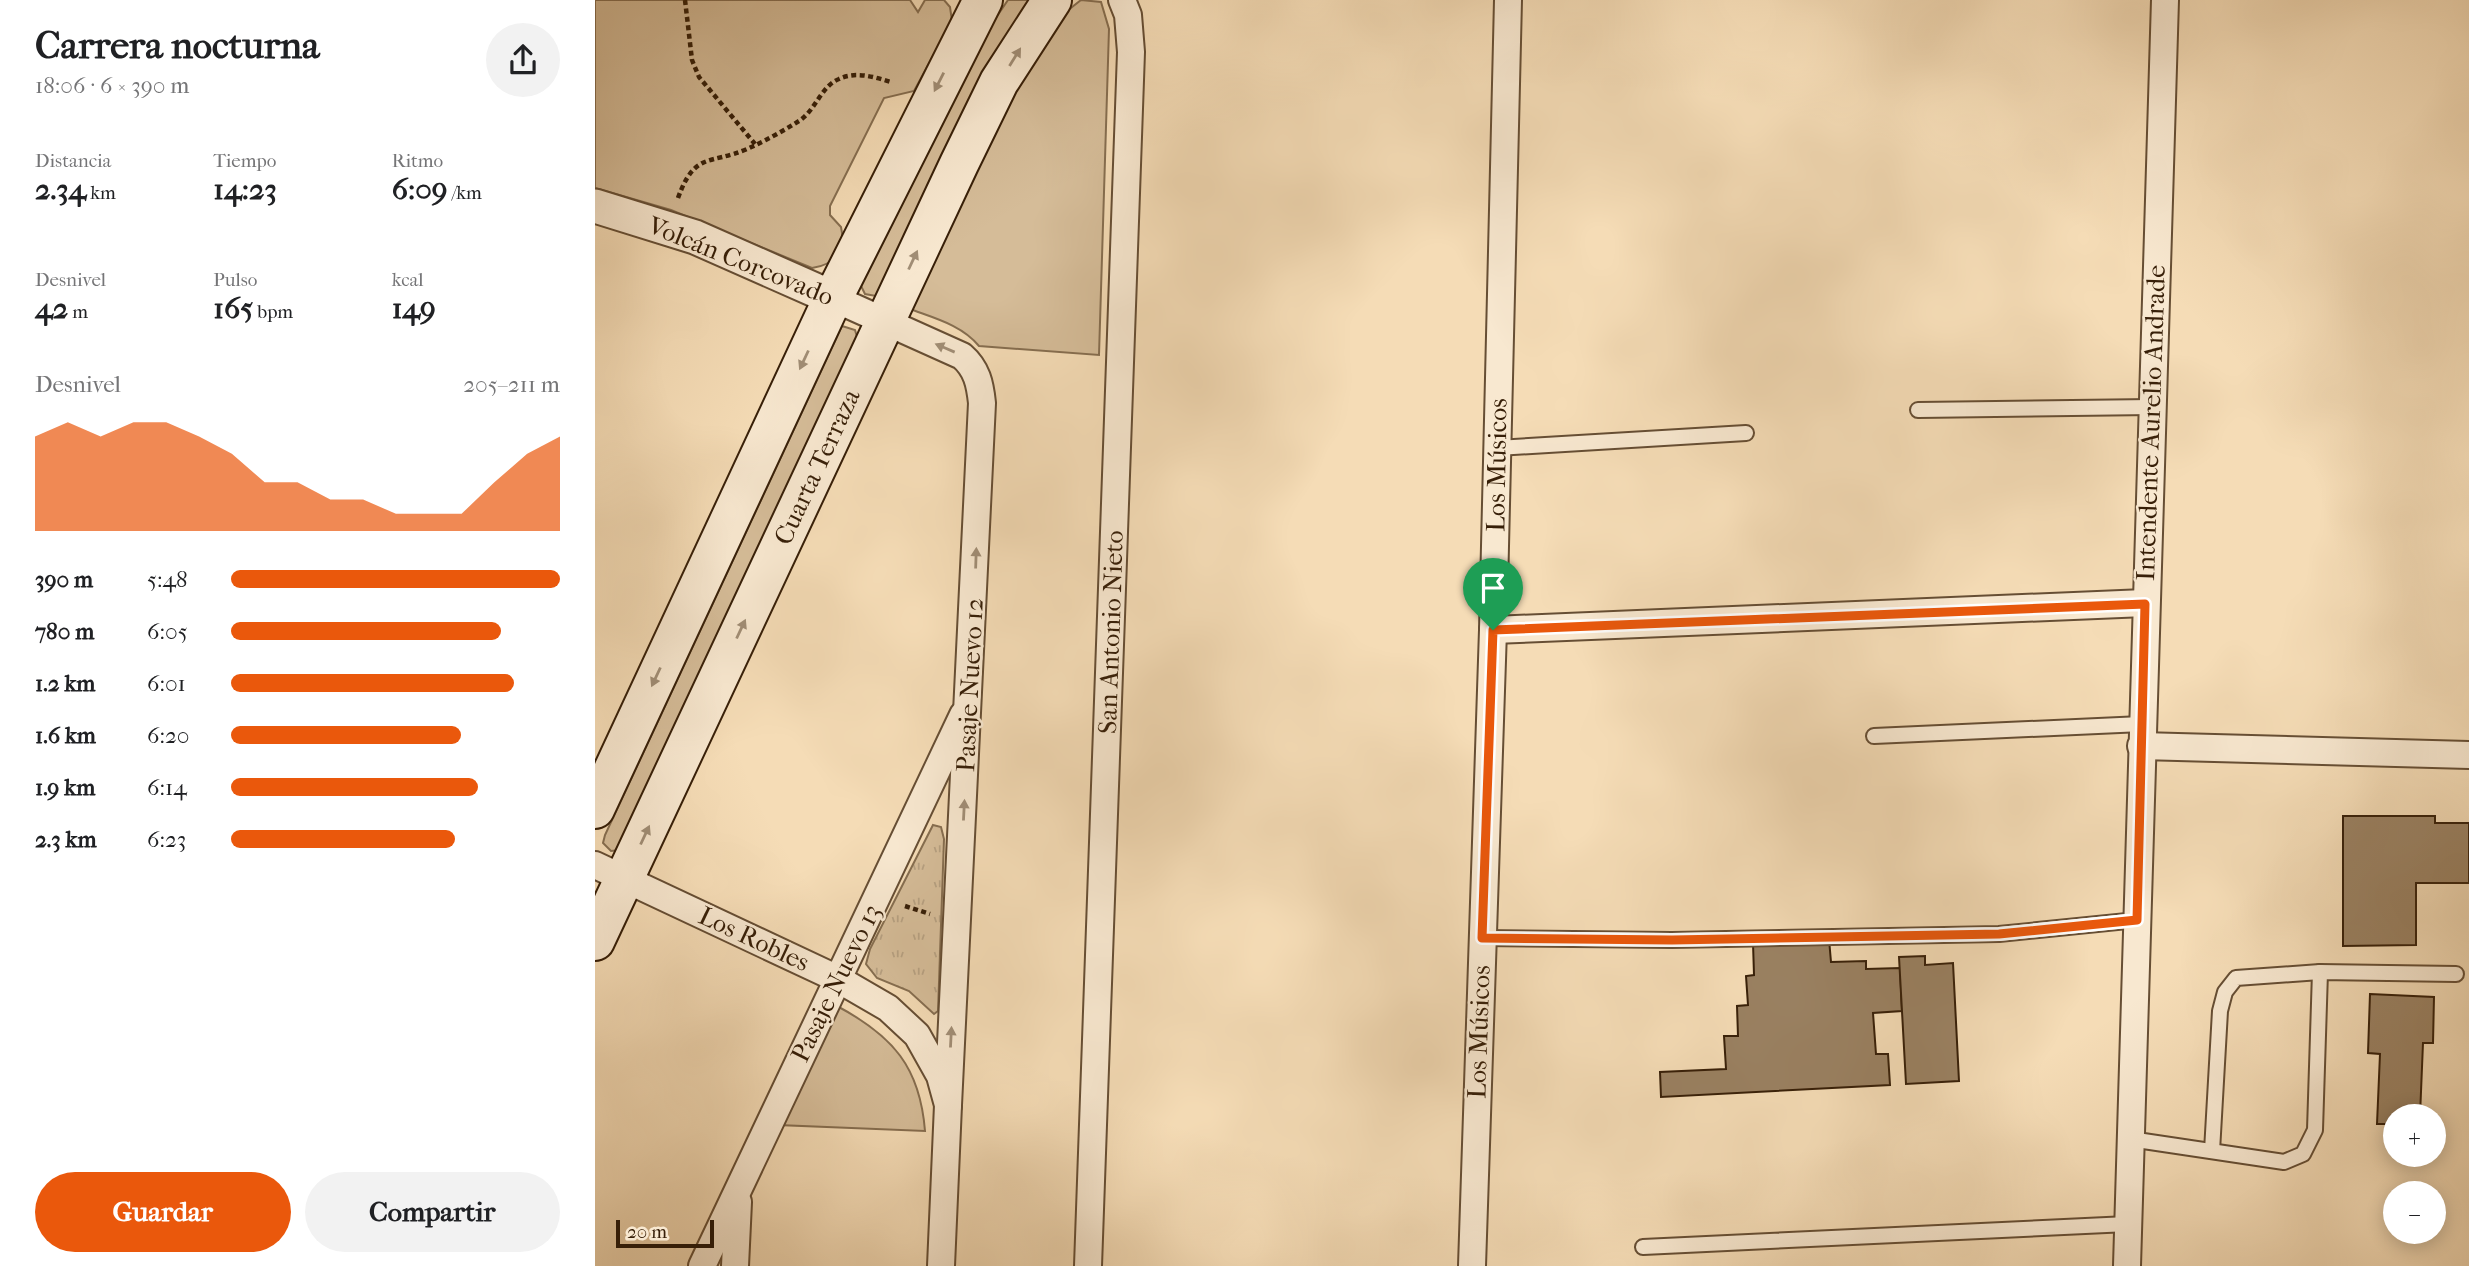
<!DOCTYPE html>
<html lang="es">
<head>
<meta charset="utf-8">
<style>
  :root { --surface:#fff; --page:#f2f2f2; --text:#202124; --muted:#757577; --accent:#ea580c }
  body { margin:0; font-family:"IM FELL French Canon",serif; background:var(--page); color:var(--text); height:100vh; display:flex; flex-direction:column; font-size:26px; white-space:nowrap }
  * { box-sizing:border-box; margin:0 }
  p { font-size:23px; color:var(--muted) }
  .icon { flex:none; width:38px; height:38px; fill:none; stroke:currentColor; stroke-width:2; stroke-linecap:round; stroke-linejoin:round }
  .map { position:relative; flex:1; overflow:hidden }
  .drawer { display:flex; flex-direction:column; background:var(--surface); width:595px }
  .drawer>* { flex:none }
  .tools { position:absolute; left:1788px; top:1104px; display:grid; gap:14px }
  .tools a { display:grid; place-items:center; width:63px; height:63px; border-radius:50%; background:var(--surface); box-shadow:0 4px 18px #0003; font-size:35px }
  .scale { position:absolute; left:21px; bottom:18px; width:98px; box-sizing:border-box; padding-left:7px; border:4px solid #371f08; border-top:0; font-size:19px; line-height:24px; white-space:nowrap; color:#371f08; -webkit-text-stroke:5px #f8e8d0; paint-order:stroke }
  .pin { position:absolute; display:grid; place-items:center; width:60px; height:60px; color:#fff; margin:-72px -30px; border-radius:50% 50% 50% 0; rotate:-45deg; box-shadow:0 0 7px #0007 }
  .pin .icon { rotate:45deg }
  .round { display:grid; place-items:center; flex:none; width:74px; height:74px; border-radius:37px; background:var(--page) }
  .head { display:flex; align-items:center; justify-content:space-between; height:119px; padding:0 35px }
  h1 { font-size:38px; font-weight:700; line-height:52px }
  .stats { display:grid; grid-template-columns:repeat(3,1fr); gap:10px; height:119px; padding:7px 35px }
  .stats div { display:grid; align-content:center }
  .stats b { font-size:30px; font-weight:700 }
  .stats small { font-size:19px; font-weight:400 }
  .stats p { font-size:19px }
  .chart { height:196px; padding:14px 35px }
  .chart p { display:flex; justify-content:space-between }
  .chart svg { width:100%; height:126px; margin-top:7px; fill:var(--accent); opacity:.7 }
  .action { display:flex; gap:14px; margin-top:auto; padding:14px 35px }
  .action a { flex:1; height:80px; border-radius:42px; background:var(--accent); color:#fff; font-size:28px; font-weight:700; line-height:80px; text-align:center }
  .action a+a { background:var(--page); color:var(--text) }
  ul { padding:0 35px; list-style:none; font-size:23px }
  li { display:grid; grid-template-columns:112px 84px 1fr; align-items:center; height:52px }
  li i { height:18px; border-radius:9px; background:var(--accent) }
  main { display:flex; flex:1; min-height:0 }
  .map>svg:first-child { display:block }
  .grass { fill:#d5bc98; stroke:#866e50; stroke-width:2 }
  .park { fill:url(#park-tufts); stroke:#866e50; stroke-width:2 }
  .building { fill:#9a8162; stroke:#371f08; stroke-width:2 }
  .lines { fill:none; stroke-linecap:round; stroke-linejoin:round }
  .service-casing { stroke:#664e34; stroke-width:18 }
  .minor-casing { stroke:#664e34; stroke-width:30 }
  .tertiary-casing { stroke:#664e34; stroke-width:37 }
  .secondary-casing { stroke:#371f08; stroke-width:42 }
  .path { stroke:#371f08; stroke-width:4.5; stroke-dasharray:5 3.5; stroke-linecap:butt }
  .service { stroke:#f8e8d0; stroke-width:14 }
  .minor { stroke:#f8e8d0; stroke-width:26 }
  .tertiary { stroke:#f8e8d0; stroke-width:33 }
  .secondary { stroke:#f8e8d0; stroke-width:38 }
  .oneway { fill:#a18e76 }
  .route-casing { stroke:#fff; stroke-width:14 }
  .route { stroke:#ea580c; stroke-width:9 }
  .labels { text-anchor:middle; dominant-baseline:central; stroke-width:5; stroke-linejoin:round; paint-order:stroke }
  .street-label { font-size:26px; fill:#371f08; stroke:#f8e8d0 }
</style>
</head>
<body>
<main>
<section class="drawer">
<div class="head"><div><h1>Carrera nocturna</h1><p>18:06 · 6 × 390 m</p></div><a class="round"><svg class="icon" aria-label="share" viewBox="0 0 24 24"><path d="M12 15V3M7 8l5-5 5 5M5 13v7h14v-7"/></svg></a></div>
<div class="stats">
<div><p>Distancia</p><b>2.34<small> km</small></b></div>
<div><p>Tiempo</p><b>14:23</b></div>
<div><p>Ritmo</p><b>6:09<small> /km</small></b></div>
</div>
<div class="stats">
<div><p>Desnivel</p><b>42<small> m</small></b></div>
<div><p>Pulso</p><b>165<small> bpm</small></b></div>
<div><p>kcal</p><b>149</b></div>
</div>
<div class="chart"><p><span>Desnivel</span>205–211 m</p>
<svg viewBox="0 0 160 44" preserveAspectRatio="none"><path d="M0 44V11L10 6L20 11L30 6L40 6L50 11L60 17L70 27L80 27L90 33L100 33L110 38L120 38L130 38L140 27L150 17L160 11V44z"/></svg>
</div>
<ul>
<li><b>390 m</b>5:48<i style="width:100%"></i></li>
<li><b>780 m</b>6:05<i style="width:82%"></i></li>
<li><b>1.2 km</b>6:01<i style="width:86%"></i></li>
<li><b>1.6 km</b>6:20<i style="width:70%"></i></li>
<li><b>1.9 km</b>6:14<i style="width:75%"></i></li>
<li><b>2.3 km</b>6:23<i style="width:68%"></i></li>
</ul>
<div class="action"><a>Guardar</a><a>Compartir</a></div>
</section>
<div class="map">
<svg width="1874" height="1266" viewBox="0 0 1874 1266">
  <defs>
    <pattern id="park-tufts" width="24" height="20" patternUnits="userSpaceOnUse" patternTransform="scale(1.75)"><rect width="24" height="20" fill="#d5bc98"/><path d="M3 7l-1-3M5 7V3M7 7l1-3M15 17l-1-3M17 17v-4M19 17l1-3" fill="none" stroke="#b7a182"/></pattern>
  </defs>
  <rect width="100%" height="100%" fill="#f5dcb6"/>
  <filter id="stains"><feTurbulence type="fractalNoise" baseFrequency=".00286" numOctaves="4"/><feColorMatrix values="0 0 0 0 .2 0 0 0 0 .09 0 0 0 0 .02 0 0 0 .5 -.17"/></filter>
  <radialGradient id="worn" r=".72"><stop offset=".6" stop-color="#630" stop-opacity="0"/><stop offset="1" stop-color="#630" stop-opacity=".3"/></radialGradient>
  <!-- grass -->
  <g class="grass">
    <path d="M 0,0 L 315,0 L 323,12 L 330,0 L 349,0 L 355,7 L 357,21 L 319,91 L 289,98 L 235,206 L 235,215 L 246,227 C 251,250 240,265 217,268 L 76,210 L 0,188 Z"/>
    <path d="M 413,0 L 436,0 L 285,292 L 281,296 L 270,294 L 266,286 L 272,269 L 392,31 Z"/>
    <path d="M 486,0 L 506,2 L 514,29 L 504,355 L 384,346 C 367,325 339,318 315,309 L 413,98 L 467,15 Z"/>
    <path d="M 247,326 L 260,330 L 262,337 L 25,850 L 16,851 L 8,843 L 10,835 Z"/>
    <path d="M 242,1006 C 298,1036 325,1067 330,1131 L 183,1125 Z"/>
  </g>
  <!-- park -->
  <path class="park" d="M 338,825 L 346,827 L 349,839 L 343,1011 L 339,1014 L 314,991 L 282,978 L 271,964 L 275,949 Z"/>
  <!-- building -->
  <g class="building">
    <path d="M 1748,816 L 1840,816 L 1840,823 L 1874,823 L 1874,883 L 1821,883 L 1821,945 L 1748,946 Z"/>
    <path d="M 1234,939 L 1236,962 L 1271,961 L 1271,969 L 1305,968 L 1307,1011 L 1278,1013 L 1281,1054 L 1293,1054 L 1295,1085 L 1066,1097 L 1065,1072 L 1131,1069 L 1129,1036 L 1143,1036 L 1142,1006 L 1153,1005 L 1151,976 L 1159,975 L 1158,943 Z"/>
    <path d="M 1330,956 L 1330,965 L 1358,963 L 1364,1081 L 1311,1084 L 1304,957 Z"/>
    <path d="M 1775,994 L 1839,997 L 1838,1043 L 1828,1043 L 1825,1116 L 1801,1116 L 1801,1124 L 1782,1124 L 1785,1054 L 1773,1053 Z"/>
  </g>
  <g class="lines">
    <!-- service casing -->
    <g class="service-casing">
      <g id="service">
        <path d="M 1323,410 L 1557,407"/>
        <path d="M 902,448 L 1151,433"/>
        <path d="M 1279,736 L 1547,724"/>
        <path d="M 887,938 L 1077,940 L 1404,934 L 1542,920"/>
        <path d="M 1535,1139 L 1689,1162 L 1708,1154 L 1720,1130 L 1725,972"/>
        <path d="M 1617,1151 L 1625,1011 L 1630,992 L 1641,978 L 1725,972 L 1861,974"/>
        <path d="M 1048,1247 L 1533,1224"/>
      </g>
    </g>
    <!-- minor casing -->
    <g class="minor-casing">
      <g id="minor">
        <path d="M 238,298 L 367,356 C 382,369 385,384 387,403 L 353,1105"/>
        <path d="M 898,630 L 1550,603"/>
        <path d="M 1546,746 L 1874,755"/>
        <path d="M 0,865 L 243,979 L 293,1008 L 322,1035 L 345,1076 L 353,1105 L 346,1266"/>
        <path d="M 107,1266 L 368,715"/>
        <path d="M 140,1266 L 143,1202"/>
        <path d="M 493,1266 L 536,52 L 533,15 L 527,0"/>
        <path d="M 877,1266 L 898,630 L 913,0"/>
        <path d="M 1532,1266 L 1570,0"/>
      </g>
    </g>
    <!-- tertiary casing -->
    <g class="tertiary-casing">
      <path id="tertiary" d="M 0,206 L 100,237 L 238,298"/>
    </g>
    <!-- secondary casing -->
    <g class="secondary-casing">
      <g id="secondary">
        <path d="M 0,809 L 238,298 L 388,0"/>
        <path d="M 0,941 L 364,164 L 404,82 L 457,0"/>
      </g>
    </g>
    <!-- path -->
    <g class="path">
      <path d="M 90,0 L 97,60 L 104,77 L 160,144"/>
      <path d="M 83,198 C 100,151 115,165 152,149 C 170,141 188,131 204,121 C 221,110 226,86 244,79 C 261,71 279,77 296,82"/>
      <path d="M 310,906 L 335,914"/>
    </g>
    <!-- service -->
    <use href="#service" class="service"/>
    <!-- minor -->
    <use href="#minor" class="minor"/>
    <!-- tertiary -->
    <use href="#tertiary" class="tertiary"/>
    <!-- secondary -->
    <use href="#secondary" class="secondary"/>
  </g>
  <!-- one-way arrows -->
  <defs><path id="oneway-solid" d="M-6-.8H1V-3.2L6.5 0L1 3.2V.8H-6Z" transform="scale(1.75)"/></defs>
  <g class="oneway">
    <use href="#oneway-solid" transform="translate(420 57) rotate(-58)"/>
    <use href="#oneway-solid" transform="translate(344 82) rotate(117)"/>
    <use href="#oneway-solid" transform="translate(318 260) rotate(-65)"/>
    <use href="#oneway-solid" transform="translate(350 348) rotate(-157)"/>
    <use href="#oneway-solid" transform="translate(209 360) rotate(115)"/>
    <use href="#oneway-solid" transform="translate(381 558) rotate(-88)"/>
    <use href="#oneway-solid" transform="translate(146 629) rotate(-65)"/>
    <use href="#oneway-solid" transform="translate(61 677) rotate(115)"/>
    <use href="#oneway-solid" transform="translate(369 810) rotate(-87)"/>
    <use href="#oneway-solid" transform="translate(50 835) rotate(-65)"/>
    <use href="#oneway-solid" transform="translate(356 1037) rotate(-87)"/>
  </g>
  <g class="lines">
    <!-- route casing -->
    <g class="route-casing">
      <path id="route" d="M 1550,604 L 1542,920 L 1404,934 L 1077,940 L 887,938 L 898,630 Z"/>
    </g>
    <!-- route -->
    <use href="#route" class="route"/>
  </g>
  <g class="labels">
    <!-- street labels -->
    <g class="street-label">
      <text transform="translate(146 261) rotate(22)">Volcán Corcovado</text>
      <text transform="translate(1556 423) rotate(-88)">Intendente Aurelio Andrade</text>
      <text transform="translate(902 465) rotate(-89)">Los Músicos</text>
      <text transform="translate(222 467) rotate(-65)">Cuarta Terraza</text>
      <text transform="translate(516 632) rotate(-88)">San Antonio Nieto</text>
      <text transform="translate(375 685) rotate(-87)">Pasaje Nuevo 12</text>
      <text transform="translate(159 939) rotate(25)">Los Robles</text>
      <text transform="translate(241 983) rotate(-64)">Pasaje Nuevo 13</text>
      <text transform="translate(884 1032) rotate(-88)">Los Músicos</text>
    </g>
  </g>
  <rect width="100%" height="100%" filter="url(#stains)"/>
  <rect width="100%" height="100%" fill="url(#worn)"/>
</svg>
<div class="tools">
<a>+</a>
<a>−</a>
</div>
<div class="scale">20 m</div>
<div class="pin" style="left:898px;top:630px;background:#1e9e55"><svg class="icon" aria-label="arrive" viewBox="0 0 24 24"><path d="M6 21V4h12l-3 4 3 4H6"/></svg></div>
</div>
</main>
</body>
</html>
